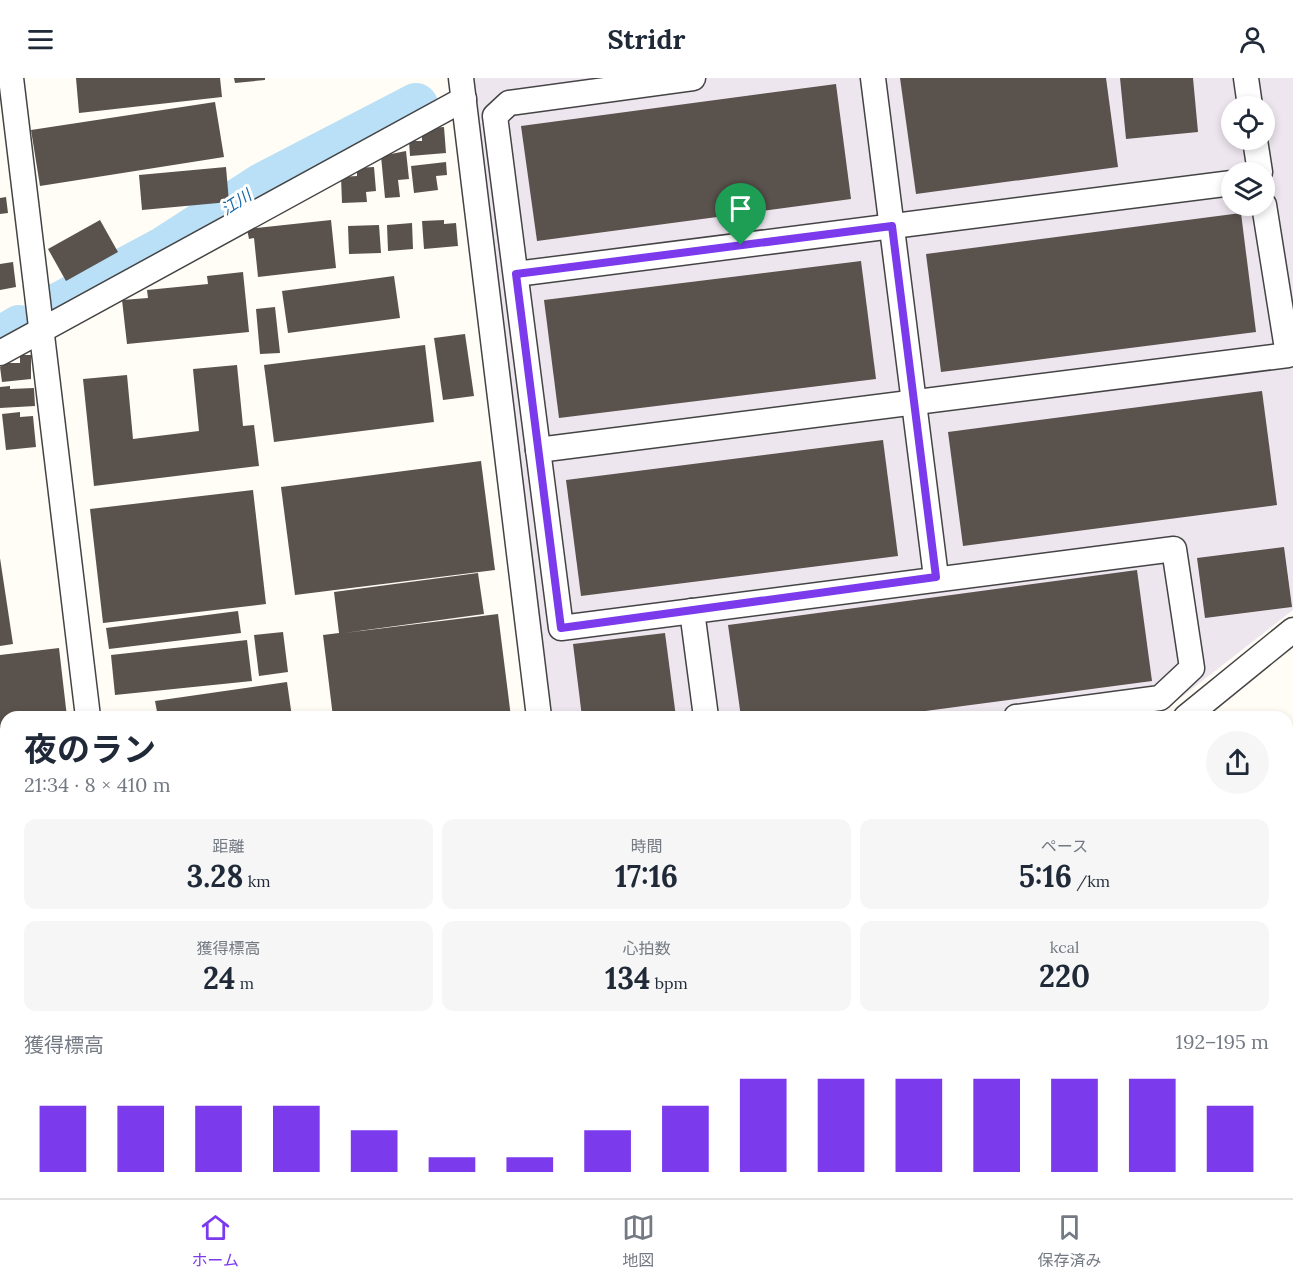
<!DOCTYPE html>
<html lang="ja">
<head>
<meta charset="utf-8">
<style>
  :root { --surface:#fff; --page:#f6f6f7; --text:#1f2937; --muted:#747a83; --line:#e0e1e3; --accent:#7c3aed }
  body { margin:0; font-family:Lora,"Noto Sans JP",serif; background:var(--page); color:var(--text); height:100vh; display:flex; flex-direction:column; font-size:22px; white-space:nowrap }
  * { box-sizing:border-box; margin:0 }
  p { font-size:20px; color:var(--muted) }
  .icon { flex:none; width:33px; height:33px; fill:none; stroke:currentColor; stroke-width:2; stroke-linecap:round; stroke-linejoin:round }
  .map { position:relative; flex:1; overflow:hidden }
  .sheet { position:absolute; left:0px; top:633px; width:1293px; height:488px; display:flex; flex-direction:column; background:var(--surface); border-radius:18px 18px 0 0; box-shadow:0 3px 9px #0003 }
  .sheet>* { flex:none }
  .fabs { position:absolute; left:1221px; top:18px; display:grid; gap:12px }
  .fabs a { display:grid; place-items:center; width:54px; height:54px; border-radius:50%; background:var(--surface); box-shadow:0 3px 9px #0003; font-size:30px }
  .pin { position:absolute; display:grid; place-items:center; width:51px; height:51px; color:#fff; margin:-62px -26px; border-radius:50% 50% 50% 0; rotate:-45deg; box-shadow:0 0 6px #0007 }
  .pin .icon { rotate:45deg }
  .round { display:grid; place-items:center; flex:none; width:63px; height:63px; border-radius:32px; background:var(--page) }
  .overview { display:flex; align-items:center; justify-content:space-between; height:102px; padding:0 24px }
  h1 { font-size:33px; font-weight:700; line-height:45px }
  .figures { display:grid; grid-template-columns:repeat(3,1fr); gap:9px; height:102px; padding:6px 24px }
  .figures div { display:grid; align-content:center; border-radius:12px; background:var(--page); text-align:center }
  .figures b { font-size:30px; font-weight:700 }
  .figures small { font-size:16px; font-weight:400 }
  .figures p { font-size:16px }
  .chart { height:168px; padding:12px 24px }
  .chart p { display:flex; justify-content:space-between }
  .chart svg { width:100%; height:108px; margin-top:6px; stroke:var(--accent); stroke-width:6 }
  header { display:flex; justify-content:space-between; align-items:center; height:78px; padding:0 24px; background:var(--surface); font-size:27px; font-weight:700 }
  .menu { display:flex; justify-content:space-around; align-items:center; height:84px; border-top:2px solid var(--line); background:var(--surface); font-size:16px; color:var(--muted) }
  .menu a { display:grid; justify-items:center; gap:3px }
  .menu .current { color:var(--accent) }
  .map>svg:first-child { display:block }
  .industrial { fill:#eee6ef; fill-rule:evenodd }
  .green { fill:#d5ebbd }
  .water { fill:#b9e0f7; stroke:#3f96cf; stroke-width:1.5 }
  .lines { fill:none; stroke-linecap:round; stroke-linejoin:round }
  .river { stroke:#b9e0f7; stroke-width:44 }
  .building { fill:#5a524d }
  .minor-casing { stroke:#444; stroke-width:27 }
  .minor { stroke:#fff; stroke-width:24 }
  .route-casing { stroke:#fff; stroke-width:12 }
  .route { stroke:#7c3aed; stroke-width:8 }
  .labels { text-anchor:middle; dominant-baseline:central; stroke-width:6; stroke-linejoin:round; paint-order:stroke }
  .water-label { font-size:16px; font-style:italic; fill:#1768a6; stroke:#fff }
</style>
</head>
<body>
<header><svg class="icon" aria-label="menu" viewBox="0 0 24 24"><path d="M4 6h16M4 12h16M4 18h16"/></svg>Stridr<svg class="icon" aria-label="person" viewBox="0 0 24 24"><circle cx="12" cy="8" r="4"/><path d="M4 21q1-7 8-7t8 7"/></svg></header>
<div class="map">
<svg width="1293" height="1120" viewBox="0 0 1293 1120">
  <rect width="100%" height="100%" fill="#fffdf5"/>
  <!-- industrial -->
  <path class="industrial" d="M 472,0 L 1293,0 L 1293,532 L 1156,639 L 551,639 ZM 1232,28 L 1264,28 L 1264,62 L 1232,62 ZM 1232,94 L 1264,94 L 1264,128 L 1232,128 Z"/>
  <!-- green -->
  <g class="green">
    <path d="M 1293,667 L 1293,789 L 1287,793 L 1287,671 Z"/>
    <path d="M 6,1110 L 6,1114 L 123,1115 L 115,1120 L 0,1120 L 0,1113 Z"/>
  </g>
  <!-- water -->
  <g class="water">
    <path d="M 1293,814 L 1293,959 L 1287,962 L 1287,819 Z"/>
    <path d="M 142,1114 L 401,1114 L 401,1115 L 386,1120 L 134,1120 Z"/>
    <path d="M 666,1115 L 1014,1115 L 1003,1120 L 691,1120 Z"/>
  </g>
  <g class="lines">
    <!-- river -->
    <g class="river">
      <path d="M 58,227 L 163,171 L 262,107 L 416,27"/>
      <path d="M 0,261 L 19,249"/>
    </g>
  </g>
  <!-- building -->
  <g class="building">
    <path d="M 76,0 L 220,0 L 222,19 L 79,35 Z"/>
    <path d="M 234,0 L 265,0 L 265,2 L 235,5 Z"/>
    <path d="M 900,0 L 1106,0 L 1118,89 L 916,116 Z"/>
    <path d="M 1120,0 L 1193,0 L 1198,54 L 1126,61 Z"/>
    <path d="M 836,6 L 851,121 L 537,163 L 521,48 Z"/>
    <path d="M 215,24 L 224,79 L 40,108 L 31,52 Z"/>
    <path d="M 444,49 L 446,75 L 410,78 L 409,63 L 422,63 L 422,54 L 430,54 L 430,50 Z"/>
    <path d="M 406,73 L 409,101 L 398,102 L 400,119 L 385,120 L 381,78 Z"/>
    <path d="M 446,84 L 447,97 L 436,98 L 438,112 L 414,115 L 411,88 Z"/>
    <path d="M 226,89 L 229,124 L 142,132 L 139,97 Z"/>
    <path d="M 374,89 L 376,113 L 366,114 L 367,124 L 342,125 L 341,99 L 357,98 L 357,90 Z"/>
    <path d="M 6,119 L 8,135 L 0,136 L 0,120 Z"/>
    <path d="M 1241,135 L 1256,254 L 941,294 L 926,176 Z"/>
    <path d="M 100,142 L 118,174 L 66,203 L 48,171 Z"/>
    <path d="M 331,142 L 336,190 L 258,199 L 254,160 L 249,161 L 247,151 Z"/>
    <path d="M 444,142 L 444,146 L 456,145 L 458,168 L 424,171 L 422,143 Z"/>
    <path d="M 412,145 L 413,171 L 388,173 L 387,147 Z"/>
    <path d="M 379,147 L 381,175 L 349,176 L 348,148 Z"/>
    <path d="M 861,183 L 876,301 L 559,340 L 544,222 Z"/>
    <path d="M 13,184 L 16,209 L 0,212 L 0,186 Z"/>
    <path d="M 243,194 L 249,254 L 127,266 L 122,222 L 148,220 L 147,212 L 208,206 L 207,198 Z"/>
    <path d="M 394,198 L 400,240 L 288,255 L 282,213 Z"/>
    <path d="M 275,229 L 280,275 L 260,276 L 256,231 Z"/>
    <path d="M 465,256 L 474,318 L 443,322 L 434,260 Z"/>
    <path d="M 425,267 L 434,344 L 274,364 L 264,287 Z"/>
    <path d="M 20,277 L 31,277 L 31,301 L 2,304 L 0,289 L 8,285 L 20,285 Z"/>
    <path d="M 237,287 L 243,348 L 254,347 L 259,388 L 94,408 L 83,301 L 127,297 L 133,361 L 199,353 L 193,291 Z"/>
    <path d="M 10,308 L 10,311 L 34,310 L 35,328 L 0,330 L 0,309 Z"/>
    <path d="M 1262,313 L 1277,427 L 963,468 L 948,354 Z"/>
    <path d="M 20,334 L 20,339 L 33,338 L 36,369 L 6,372 L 2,336 Z"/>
    <path d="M 883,362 L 898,478 L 581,518 L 566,402 Z"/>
    <path d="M 481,383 L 495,492 L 295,517 L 281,409 Z"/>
    <path d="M 253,412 L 266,526 L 103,545 L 90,431 Z"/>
    <path d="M 1284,469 L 1292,529 L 1205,540 L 1197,480 Z"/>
    <path d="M 0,480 L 13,566 L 0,568 Z"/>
    <path d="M 1137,492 L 1152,603 L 880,639 L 741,639 L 728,547 Z"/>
    <path d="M 478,495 L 484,536 L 344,555 L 498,536 L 511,639 L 333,639 L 323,557 L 339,555 L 334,514 Z"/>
    <path d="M 238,533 L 241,555 L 109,571 L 106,550 Z"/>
    <path d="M 283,554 L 288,594 L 259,598 L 254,557 Z"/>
    <path d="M 665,555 L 676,639 L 582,639 L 573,566 Z"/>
    <path d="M 247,562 L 252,603 L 115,617 L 111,577 Z"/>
    <path d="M 59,570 L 67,639 L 6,639 L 6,674 L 0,674 L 0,577 Z"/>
    <path d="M 287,604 L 292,639 L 158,639 L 155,623 Z"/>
    <path d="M 6,771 L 6,816 L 0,816 L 0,772 Z"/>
    <path d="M 6,838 L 6,898 L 0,899 L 0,839 Z"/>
    <path d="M 6,904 L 6,958 L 0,959 L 0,905 Z"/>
  </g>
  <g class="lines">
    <!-- minor casing -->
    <g class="minor-casing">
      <g id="minor">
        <path d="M 11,0 L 88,639"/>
        <path d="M 461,0 L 539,639"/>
        <path d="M 693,0 L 509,25 L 495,38 L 561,550 L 1174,471 L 1192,590 L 1160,620 L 1016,639"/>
        <path d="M 873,0 L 936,499"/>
        <path d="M 1246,0 L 1250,28"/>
        <path d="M 1255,62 L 1260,94"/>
        <path d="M 516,196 L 1232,105"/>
        <path d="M 0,275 L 464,21"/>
        <path d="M 538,372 L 1288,277 L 1264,127"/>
        <path d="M 692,533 L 706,639"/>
        <path d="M 1186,639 L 1293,552"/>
        <path d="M 0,1036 L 6,1033"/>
      </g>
    </g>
    <!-- minor -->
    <use href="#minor" class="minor"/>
  </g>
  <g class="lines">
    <!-- route casing -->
    <g class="route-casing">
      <path id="route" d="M 892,148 L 936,499 L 561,550 L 516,196 Z"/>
    </g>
    <!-- route -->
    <use href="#route" class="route"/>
  </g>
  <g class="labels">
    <!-- water labels -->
    <g class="water-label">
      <text transform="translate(236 124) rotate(-33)">江川</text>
    </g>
  </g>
</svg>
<div class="fabs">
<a><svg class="icon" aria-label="locate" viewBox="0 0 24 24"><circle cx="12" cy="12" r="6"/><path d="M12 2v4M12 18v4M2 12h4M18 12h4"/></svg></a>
<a><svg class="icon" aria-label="layers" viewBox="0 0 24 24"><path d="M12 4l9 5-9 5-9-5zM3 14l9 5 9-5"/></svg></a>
</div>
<div class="pin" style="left:741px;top:167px;background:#1e9e55"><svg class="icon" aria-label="arrive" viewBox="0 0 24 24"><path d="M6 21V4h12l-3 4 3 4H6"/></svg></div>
<section class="sheet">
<div class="overview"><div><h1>夜のラン</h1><p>21:34 · 8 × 410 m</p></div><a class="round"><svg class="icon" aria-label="share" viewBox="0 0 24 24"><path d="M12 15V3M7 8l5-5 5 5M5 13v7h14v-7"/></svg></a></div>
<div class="figures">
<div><p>距離</p><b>3.28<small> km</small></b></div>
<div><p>時間</p><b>17:16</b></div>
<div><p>ペース</p><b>5:16<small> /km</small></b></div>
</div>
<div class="figures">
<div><p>獲得標高</p><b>24<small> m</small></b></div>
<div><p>心拍数</p><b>134<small> bpm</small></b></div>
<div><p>kcal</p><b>220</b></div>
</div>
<div class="chart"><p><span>獲得標高</span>192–195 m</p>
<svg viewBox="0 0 160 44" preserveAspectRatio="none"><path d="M5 44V17M15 44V17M25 44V17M35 44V17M45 44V27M55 44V38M65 44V38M75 44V27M85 44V17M95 44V6M105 44V6M115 44V6M125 44V6M135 44V6M145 44V6M155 44V17"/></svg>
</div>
</section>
</div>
<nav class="menu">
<a class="current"><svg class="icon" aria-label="home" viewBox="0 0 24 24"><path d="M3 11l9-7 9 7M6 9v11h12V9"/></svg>ホーム</a>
<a><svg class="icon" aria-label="map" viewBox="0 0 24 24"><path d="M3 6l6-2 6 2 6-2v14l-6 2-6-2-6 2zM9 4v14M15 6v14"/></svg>地図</a>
<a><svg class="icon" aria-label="saved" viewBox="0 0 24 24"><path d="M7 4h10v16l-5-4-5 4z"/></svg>保存済み</a>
</nav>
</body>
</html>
